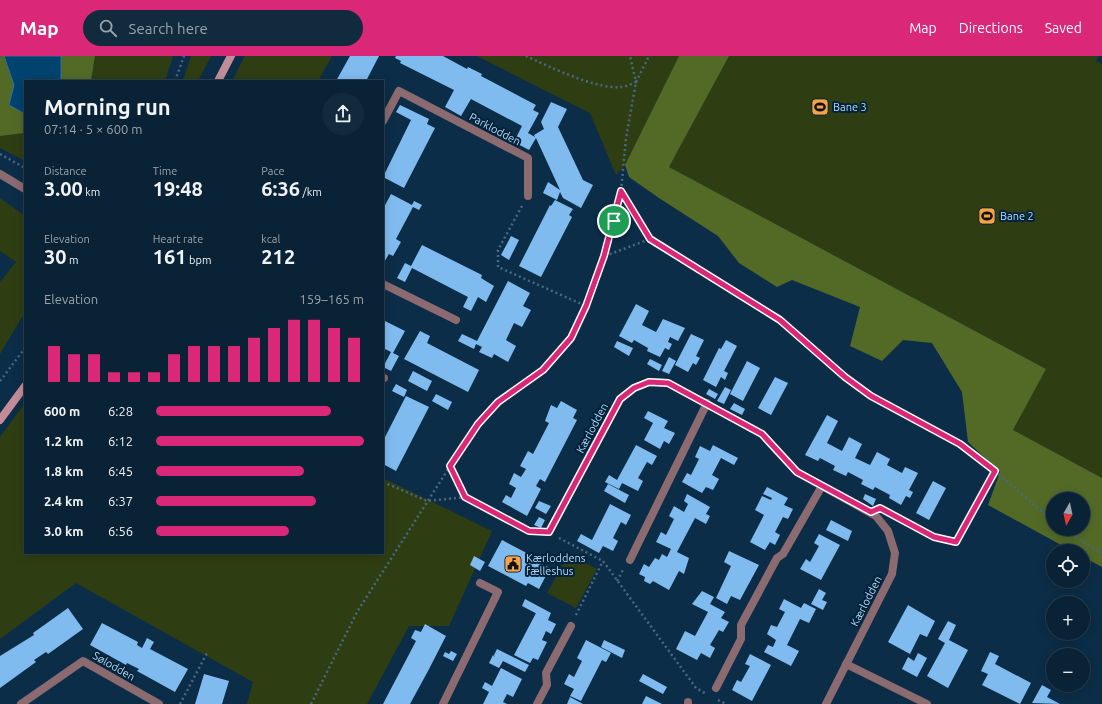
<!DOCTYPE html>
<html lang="en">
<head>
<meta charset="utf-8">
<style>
  :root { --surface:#092235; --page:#122a3d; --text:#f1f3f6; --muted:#99a4ad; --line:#293f50; --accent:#db2777 }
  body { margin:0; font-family:Ubuntu,sans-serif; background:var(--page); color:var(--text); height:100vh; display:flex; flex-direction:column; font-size:15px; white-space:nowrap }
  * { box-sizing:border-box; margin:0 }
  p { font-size:13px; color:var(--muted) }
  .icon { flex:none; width:22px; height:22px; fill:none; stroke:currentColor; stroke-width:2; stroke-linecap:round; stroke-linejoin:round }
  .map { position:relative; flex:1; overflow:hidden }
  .side { position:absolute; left:24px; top:24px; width:360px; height:474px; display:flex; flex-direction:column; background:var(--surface); border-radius:0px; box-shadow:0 2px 10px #0003,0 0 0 1px var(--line) }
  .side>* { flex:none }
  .needle { width:26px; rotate:189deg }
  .controls { position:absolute; left:1046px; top:436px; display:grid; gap:8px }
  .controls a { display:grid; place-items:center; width:44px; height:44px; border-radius:50%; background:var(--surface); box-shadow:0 2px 10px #0003,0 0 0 1px var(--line); font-size:20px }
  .pin { position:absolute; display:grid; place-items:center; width:34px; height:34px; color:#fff; margin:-17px; border:2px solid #fff; border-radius:50%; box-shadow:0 1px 4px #0007 }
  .round { display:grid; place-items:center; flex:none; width:42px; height:42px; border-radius:21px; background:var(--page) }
  .head { display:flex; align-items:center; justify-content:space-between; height:68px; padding:0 20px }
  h1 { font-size:22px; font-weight:700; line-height:30px }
  .figures { display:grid; grid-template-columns:repeat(3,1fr); gap:6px; height:68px; padding:4px 20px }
  .figures div { display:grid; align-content:center }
  .figures b { font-size:20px; font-weight:700 }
  .figures small { font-size:11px; font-weight:400 }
  .figures p { font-size:11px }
  .chart { height:112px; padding:8px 20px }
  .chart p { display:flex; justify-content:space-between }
  .chart svg { width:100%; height:72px; margin-top:4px; stroke:var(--accent); stroke-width:6 }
  ul { padding:0 20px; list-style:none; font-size:13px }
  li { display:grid; grid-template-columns:64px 48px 1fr; align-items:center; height:30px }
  li i { height:10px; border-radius:5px; background:var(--accent) }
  header { display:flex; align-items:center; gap:24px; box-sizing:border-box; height:56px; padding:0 20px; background:var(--accent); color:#fff }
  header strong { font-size:19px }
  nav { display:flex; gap:22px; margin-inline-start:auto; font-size:14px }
  .search { width:280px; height:36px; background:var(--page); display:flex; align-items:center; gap:10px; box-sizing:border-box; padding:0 14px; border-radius:22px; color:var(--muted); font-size:15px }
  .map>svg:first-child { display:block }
  .green { fill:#2f3e12 }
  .forest { fill:#536a27; fill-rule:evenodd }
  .water { fill:#00436f; stroke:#387097 }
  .building { fill:#80bbf0 }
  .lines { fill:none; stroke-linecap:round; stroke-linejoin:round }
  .path { stroke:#486883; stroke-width:2.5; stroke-dasharray:2 3; stroke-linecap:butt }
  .street { stroke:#8b6a70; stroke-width:8 }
  .secondary { stroke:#c28d98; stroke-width:8 }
  .route-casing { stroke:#fff; stroke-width:8 }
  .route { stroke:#db2777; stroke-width:5 }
  .labels { text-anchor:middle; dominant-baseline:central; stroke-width:4; stroke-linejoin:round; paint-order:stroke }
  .poi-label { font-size:11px; fill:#b9d8f4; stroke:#02233c; text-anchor:start }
  .street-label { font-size:11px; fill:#b9d8f4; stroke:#02233c }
</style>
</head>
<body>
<header>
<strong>Map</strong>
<div class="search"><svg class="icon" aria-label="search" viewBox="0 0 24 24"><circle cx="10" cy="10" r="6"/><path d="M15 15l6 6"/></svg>Search here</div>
<nav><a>Map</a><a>Directions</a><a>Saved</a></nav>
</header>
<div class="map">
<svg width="1102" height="648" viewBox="0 0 1102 648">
  <rect width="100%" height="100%" fill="#0c2d47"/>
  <!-- green -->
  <g class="green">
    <path d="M 95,0 L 173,0 L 165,25 L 91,25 Z"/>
    <path d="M 191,0 L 211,0 L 198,25 L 183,25 Z"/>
    <path d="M 245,0 L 332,0 L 318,25 L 232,25 Z"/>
    <path d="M 477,0 L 679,0 L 625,109 L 616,119 L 590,57 Z"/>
    <path d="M 729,0 L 1099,0 L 1096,5 L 1102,8 L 1102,422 L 1013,374 L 1046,313 L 669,111 Z"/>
    <path d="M 25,77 L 25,105 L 0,92 L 0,80 Z"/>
    <path d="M 0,142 L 25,160 L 25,256 L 0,298 L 0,226 L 16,206 L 0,195 Z"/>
    <path d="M 25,347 L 25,497 L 383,497 L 383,422 L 492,475 L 449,570 L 409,570 L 367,648 L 247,648 L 253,626 L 76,527 L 0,583 L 0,381 Z"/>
    <path d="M 569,498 L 597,513 L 576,552 L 547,537 Z"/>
  </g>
  <!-- forest -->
  <g class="forest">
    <path d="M 0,0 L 4,0 L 14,29 L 9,49 L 25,58 L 25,77 L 0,80 Z"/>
    <path d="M 61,0 L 95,0 L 91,25 L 61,25 Z"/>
    <path d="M 679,0 L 729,0 L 669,111 L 1046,313 L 1013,374 L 1102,422 L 1102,511 L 1083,501 L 1083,495 L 1072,495 L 988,449 L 1000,416 L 968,386 L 962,336 L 932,287 L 903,284 L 882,305 L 850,290 L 860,251 L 792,224 L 777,231 L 739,207 L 718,180 L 659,142 L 629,121 L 625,109 ZM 1053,443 L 1083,443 L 1083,473 L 1053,473 Z"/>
  </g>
  <!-- water -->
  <path class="water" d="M 4,0 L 61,0 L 61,25 L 25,25 L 25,58 L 9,49 L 14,29 Z"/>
  <!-- building -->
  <g class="building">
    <path d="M 350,0 L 379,0 L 366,25 L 336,25 Z"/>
    <path d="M 396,0 L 443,0 L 467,13 L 468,11 L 482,18 L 481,20 L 536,49 L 533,54 L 539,57 L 528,77 L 535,81 L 534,79 L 544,73 L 541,66 L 551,46 L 567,53 L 558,71 L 583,124 L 593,129 L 581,152 L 563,142 L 560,136 L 557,144 L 543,137 L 548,126 L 560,134 L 536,82 L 529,94 L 514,86 L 522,70 L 471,43 L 461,60 L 445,51 L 454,34 L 400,7 L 401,5 L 395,2 Z"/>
    <path d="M 400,49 L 429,63 L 427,68 L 435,72 L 404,132 L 383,121 L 411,64 L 396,56 Z"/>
    <path d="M 391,138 L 412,149 L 414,145 L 422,149 L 419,154 L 413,151 L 396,183 L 401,186 L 393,200 L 389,198 L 383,208 L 383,153 Z"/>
    <path d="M 555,144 L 573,153 L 569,159 L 572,161 L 541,221 L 519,210 L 550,149 L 551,150 Z"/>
    <path d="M 511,180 L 519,184 L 509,204 L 501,199 Z"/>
    <path d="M 422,189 L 482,219 L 481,222 L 494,230 L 486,246 L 478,241 L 471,255 L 463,251 L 468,241 L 412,212 L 405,226 L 397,222 L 405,207 L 411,210 Z"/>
    <path d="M 508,225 L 530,237 L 523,250 L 531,254 L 522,271 L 514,267 L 506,284 L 516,290 L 508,306 L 494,298 L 492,302 L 479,296 L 482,291 L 476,288 L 474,293 L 458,285 L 462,278 L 477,285 Z"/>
    <path d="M 636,248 L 649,255 L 642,269 L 656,276 L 663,263 L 685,272 L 678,285 L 670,281 L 668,286 L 672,288 L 669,294 L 665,292 L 660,301 L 647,295 L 648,292 L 634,284 L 632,287 L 619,280 Z"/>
    <path d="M 383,264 L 405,275 L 393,297 L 399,300 L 391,315 L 383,311 L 391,296 L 383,292 Z"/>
    <path d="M 420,275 L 430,280 L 427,287 L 479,314 L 468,336 L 404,303 Z"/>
    <path d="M 691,278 L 704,284 L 696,300 L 700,302 L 696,309 L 693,307 L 688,316 L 675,309 Z"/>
    <path d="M 726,284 L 737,290 L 724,315 L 728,317 L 725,324 L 721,321 L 716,331 L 703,324 L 719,292 L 721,293 Z"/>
    <path d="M 617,285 L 633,292 L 629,300 L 614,291 Z"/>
    <path d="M 669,301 L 676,305 L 669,318 L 662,315 Z"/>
    <path d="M 650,303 L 662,309 L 659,315 L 647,308 Z"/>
    <path d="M 747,305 L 760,312 L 743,345 L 730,338 Z"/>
    <path d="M 413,315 L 432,325 L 427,335 L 408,325 Z"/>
    <path d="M 775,321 L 788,327 L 771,359 L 758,352 Z"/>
    <path d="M 396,328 L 407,334 L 404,341 L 392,335 Z"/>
    <path d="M 725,331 L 731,334 L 724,348 L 717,345 Z"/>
    <path d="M 709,333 L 718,338 L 715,343 L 706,338 Z"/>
    <path d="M 436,338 L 452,346 L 448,354 L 432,345 Z"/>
    <path d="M 406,340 L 429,351 L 396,415 L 383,408 L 383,385 Z"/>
    <path d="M 561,345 L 577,354 L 573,362 L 577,364 L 545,426 L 540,423 L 536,430 L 541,433 L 527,460 L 502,446 L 506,439 L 511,442 L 516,432 L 509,428 L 514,417 L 521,421 L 526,413 L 520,410 L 528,395 L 533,398 L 549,367 L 545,365 L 551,349 L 557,352 Z"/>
    <path d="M 734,347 L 745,353 L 742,359 L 730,353 Z"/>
    <path d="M 648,355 L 668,365 L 664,372 L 675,377 L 669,388 L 664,385 L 660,393 L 644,384 L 653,367 L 644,362 Z"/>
    <path d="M 827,359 L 838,365 L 827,387 L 842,395 L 849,381 L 862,388 L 855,402 L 870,409 L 877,396 L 890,403 L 887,409 L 902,417 L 905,411 L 918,417 L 909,434 L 913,436 L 910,442 L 906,440 L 901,449 L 889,442 L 890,439 L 875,431 L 873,434 L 861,428 L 863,424 L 848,416 L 846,420 L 833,414 L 835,410 L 820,402 L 818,405 L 805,399 Z"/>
    <path d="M 636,389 L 657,400 L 652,409 L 647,406 L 638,422 L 643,425 L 638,435 L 622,427 L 619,433 L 605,426 L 609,419 L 617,424 Z"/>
    <path d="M 713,389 L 738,402 L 734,409 L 721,402 L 712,419 L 719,423 L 713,434 L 706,431 L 702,437 L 682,426 L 687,417 L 691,419 L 699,403 L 695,401 L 700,390 L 710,395 Z"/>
    <path d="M 933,425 L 946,432 L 929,464 L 916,457 Z"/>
    <path d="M 608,428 L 629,439 L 625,447 L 604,435 Z"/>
    <path d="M 767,431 L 788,442 L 784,449 L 793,453 L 788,463 L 783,461 L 775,476 L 780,479 L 775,489 L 770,486 L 765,494 L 750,486 L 764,459 L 755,454 L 762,440 L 771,444 L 772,442 L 763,438 Z"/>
    <path d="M 687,438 L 710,451 L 706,458 L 710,460 L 706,468 L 695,462 L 677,496 L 689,502 L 684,518 L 679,515 L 669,534 L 653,525 L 650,528 L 644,525 L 645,521 L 639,518 L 644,508 L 649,511 L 655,502 L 659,504 L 662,498 L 667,501 L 671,493 L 656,486 L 661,476 L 666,479 L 674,463 L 669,460 L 674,450 L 684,456 L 688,448 L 684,445 Z"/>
    <path d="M 865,438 L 876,443 L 873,450 L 863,443 Z"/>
    <path d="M 539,445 L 551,450 L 546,458 L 535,452 Z"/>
    <path d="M 610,448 L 631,459 L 626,469 L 621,466 L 613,482 L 618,485 L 613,495 L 603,490 L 599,497 L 577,485 L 581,478 L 592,484 Z"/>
    <path d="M 539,461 L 545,464 L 541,472 L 534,469 Z"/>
    <path d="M 831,464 L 852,475 L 848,485 L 826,474 Z"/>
    <path d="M 819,478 L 840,489 L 821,524 L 800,513 L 806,503 L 810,506 L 819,490 L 814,487 Z"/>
    <path d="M 502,484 L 540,504 L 538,506 L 550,512 L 539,533 L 528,527 L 526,530 L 488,510 Z"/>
    <path d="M 729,495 L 759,509 L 740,544 L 731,540 L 727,548 L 716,542 L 731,510 L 724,506 Z"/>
    <path d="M 474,500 L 485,506 L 480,515 L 470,509 Z"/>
    <path d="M 819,533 L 826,537 L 822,544 L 827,546 L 823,554 L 811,548 Z"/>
    <path d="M 702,535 L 714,541 L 710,548 L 725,556 L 721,562 L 729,566 L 723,576 L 719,574 L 710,589 L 715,592 L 710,602 L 701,597 L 697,604 L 676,593 L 685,575 L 695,580 L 708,556 L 692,548 Z"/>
    <path d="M 525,543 L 551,557 L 548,564 L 556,568 L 551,578 L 546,575 L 542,584 L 547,586 L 538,604 L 533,602 L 530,607 L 514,599 L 536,557 L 545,562 L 522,550 Z"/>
    <path d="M 784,543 L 801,552 L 804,547 L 816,553 L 809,567 L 800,563 L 787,589 L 799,595 L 791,610 L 764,596 L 768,589 L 773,591 L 776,584 L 767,578 L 771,569 L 777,571 L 785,556 L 779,553 Z"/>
    <path d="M 908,549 L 935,565 L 927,581 L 920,578 L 910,598 L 888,586 Z"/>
    <path d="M 68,552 L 83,573 L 48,598 L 46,596 L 34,604 L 36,606 L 0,632 L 0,600 L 34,579 L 33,577 Z"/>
    <path d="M 948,565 L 956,569 L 949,584 L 968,594 L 948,632 L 927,620 L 945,587 L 938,583 Z"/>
    <path d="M 102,567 L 138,586 L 137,589 L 142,592 L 147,582 L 154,586 L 150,593 L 188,613 L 175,636 L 137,615 L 139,613 L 127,607 L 126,609 L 90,589 Z"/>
    <path d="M 425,568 L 446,580 L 428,615 L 410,648 L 383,648 L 416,585 L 411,582 L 415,574 L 421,576 Z"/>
    <path d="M 586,584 L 611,597 L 606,606 L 602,604 L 581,645 L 570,640 L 574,633 L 564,628 L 569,618 L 574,621 L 582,605 L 577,602 Z"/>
    <path d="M 604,584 L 625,594 L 622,602 L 601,591 Z"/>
    <path d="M 497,593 L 529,609 L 525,616 L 503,605 L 499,612 L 489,607 L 493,599 L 495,601 L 494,599 Z"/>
    <path d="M 451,595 L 457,598 L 453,605 L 443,600 L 445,596 L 449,598 Z"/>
    <path d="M 990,596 L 999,600 L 995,608 L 1031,627 L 1020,648 L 982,629 L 988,618 L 981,615 Z"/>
    <path d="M 918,597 L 927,602 L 917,621 L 902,613 L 908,601 L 914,605 Z"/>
    <path d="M 750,598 L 771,609 L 752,645 L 732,634 L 737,624 L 741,626 L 750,610 L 745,608 Z"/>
    <path d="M 501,612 L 522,623 L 513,641 L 507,638 L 503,646 L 507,648 L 483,648 L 489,636 L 482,632 L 485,626 L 492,630 Z"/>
    <path d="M 204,618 L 229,625 L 222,648 L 195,648 Z"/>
    <path d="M 643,618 L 667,631 L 663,638 L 639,625 Z"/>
    <path d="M 1042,629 L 1051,634 L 1047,641 L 1060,648 L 1032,647 Z"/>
    <path d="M 646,640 L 662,648 L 642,648 Z"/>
    <path d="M 570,641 L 583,648 L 567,648 Z"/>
  </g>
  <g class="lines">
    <!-- path -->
    <g class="path">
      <path d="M 526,0 C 548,10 597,34 621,31 C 626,31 631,28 636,26 L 630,0"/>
      <path d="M 175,25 L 184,0"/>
      <path d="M 0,98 L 25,112"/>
      <path d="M 622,136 L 650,183"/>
      <path d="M 522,150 L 498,194 L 498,211 L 586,250"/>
      <path d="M 605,200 L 650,183 L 780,264 L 845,321 L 871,340 L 960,388 L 995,415 L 1053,465"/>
      <path d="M 0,325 L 25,292"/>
      <path d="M 450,410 L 465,441"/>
      <path d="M 383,426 L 427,445 L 465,441 L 529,475 L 538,476"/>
      <path d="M 892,459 L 934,481 L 956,486 L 995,415"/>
      <path d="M 1062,473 L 1102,497"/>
      <path d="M 559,482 L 603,505 L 696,632 L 705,637"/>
      <path d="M 617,525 L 623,514"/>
      <path d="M 576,559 L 603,505"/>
      <path d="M 718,644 L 726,648"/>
      <path d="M 180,648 L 207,597"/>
      <path d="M 311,648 L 357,556 L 477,368 L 498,346 L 543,314 L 571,282 L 586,250 L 605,200 L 614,165 L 621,135 L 626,82 L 636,26 L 649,0"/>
    </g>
    <!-- street -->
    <g class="street">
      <path d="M 383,65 L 399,35 L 528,102 L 528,140"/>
      <path d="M 0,118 L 25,133"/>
      <path d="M 383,228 L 456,264"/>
      <path d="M 383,322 L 384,322"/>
      <path d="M 549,476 L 620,343 L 634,332 L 649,326 L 668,327 L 762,378 L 797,416 L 876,460 L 888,475 L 895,497 L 892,518 L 826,648"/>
      <path d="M 630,504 L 707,347"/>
      <path d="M 846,608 L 927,648"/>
      <path d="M 716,632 L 741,583 L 741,569 L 777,502 L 783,498 L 822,430"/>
      <path d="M 21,648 L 83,605 L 159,648"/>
      <path d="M 443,648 L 498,536 L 480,527"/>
      <path d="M 537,648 L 547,629 L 546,617 L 571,570"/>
      <path d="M 688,648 L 688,646"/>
    </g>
    <!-- secondary -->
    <g class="secondary">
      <path d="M 218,25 L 231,0"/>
      <path d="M 0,364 L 25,330"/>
    </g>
  </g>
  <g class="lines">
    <!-- route casing -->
    <g class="route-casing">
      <path id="route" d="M 621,135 L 650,183 L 780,264 L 845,321 L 871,340 L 960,388 L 995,415 L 956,486 L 934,481 L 880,452 L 871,456 L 797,416 L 762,378 L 668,327 L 649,326 L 634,332 L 620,343 L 549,476 L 529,475 L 465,441 L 450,410 L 478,368 L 498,346 L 543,314 L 571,282 L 586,250 L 604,200 Z"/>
    </g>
    <!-- route -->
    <use href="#route" class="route"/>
  </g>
  <!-- icons -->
  <defs>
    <g id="stadium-square" transform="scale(0.9)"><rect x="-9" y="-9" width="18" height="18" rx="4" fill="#f5a345" stroke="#02233c"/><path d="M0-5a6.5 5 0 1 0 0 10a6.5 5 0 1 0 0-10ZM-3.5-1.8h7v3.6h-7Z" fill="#111"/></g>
    <g id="civic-square" transform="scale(0.9)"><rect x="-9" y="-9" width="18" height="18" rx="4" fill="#f5a345" stroke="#02233c"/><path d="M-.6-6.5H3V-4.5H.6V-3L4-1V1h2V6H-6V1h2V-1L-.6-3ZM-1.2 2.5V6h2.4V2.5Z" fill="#111"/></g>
  </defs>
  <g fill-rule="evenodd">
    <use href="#stadium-square" x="820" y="51"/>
    <use href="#stadium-square" x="987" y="160"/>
    <use href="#civic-square" x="513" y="508"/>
  </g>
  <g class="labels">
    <!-- poi labels -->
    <g class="poi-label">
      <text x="833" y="51">Bane 3</text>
      <text x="1000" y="160">Bane 2</text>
      <text x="526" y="502">Kærloddens<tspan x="526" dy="13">fælleshus</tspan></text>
    </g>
    <!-- street labels -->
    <g class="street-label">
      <text transform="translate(495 73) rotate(28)">Parklodden</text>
      <text transform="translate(592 372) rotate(-62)">Kærlodden</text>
      <text transform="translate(866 545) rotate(-63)">Kærlodden</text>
      <text transform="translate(114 610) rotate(30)">Sølodden</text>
    </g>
  </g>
</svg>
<div class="controls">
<a><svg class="needle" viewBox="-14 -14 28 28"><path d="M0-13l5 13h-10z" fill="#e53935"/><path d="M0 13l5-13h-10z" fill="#99a4ad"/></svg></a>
<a><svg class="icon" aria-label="locate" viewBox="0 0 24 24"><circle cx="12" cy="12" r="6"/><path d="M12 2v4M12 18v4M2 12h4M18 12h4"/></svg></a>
<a>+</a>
<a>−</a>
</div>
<div class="pin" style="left:614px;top:165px;background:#1e9e55"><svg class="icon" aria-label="arrive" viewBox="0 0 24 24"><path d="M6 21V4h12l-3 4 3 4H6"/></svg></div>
<section class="side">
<div class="head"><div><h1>Morning run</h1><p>07:14 · 5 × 600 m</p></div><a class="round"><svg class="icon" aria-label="share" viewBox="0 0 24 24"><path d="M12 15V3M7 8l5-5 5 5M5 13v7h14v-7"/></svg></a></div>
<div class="figures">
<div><p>Distance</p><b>3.00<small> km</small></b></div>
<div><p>Time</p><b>19:48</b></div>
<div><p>Pace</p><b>6:36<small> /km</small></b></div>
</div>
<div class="figures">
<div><p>Elevation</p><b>30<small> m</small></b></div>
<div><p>Heart rate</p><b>161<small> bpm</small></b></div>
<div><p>kcal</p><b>212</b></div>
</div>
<div class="chart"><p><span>Elevation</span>159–165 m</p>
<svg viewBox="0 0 160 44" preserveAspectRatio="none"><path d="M5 44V22M15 44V27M25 44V27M35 44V38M45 44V38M55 44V38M65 44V27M75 44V22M85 44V22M95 44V22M105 44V17M115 44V11M125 44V6M135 44V6M145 44V11M155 44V17"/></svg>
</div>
<ul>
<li><b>600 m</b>6:28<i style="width:84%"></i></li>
<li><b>1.2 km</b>6:12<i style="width:100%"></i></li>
<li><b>1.8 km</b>6:45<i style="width:71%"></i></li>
<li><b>2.4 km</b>6:37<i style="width:77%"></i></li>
<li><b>3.0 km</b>6:56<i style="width:64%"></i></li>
</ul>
</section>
</div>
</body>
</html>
